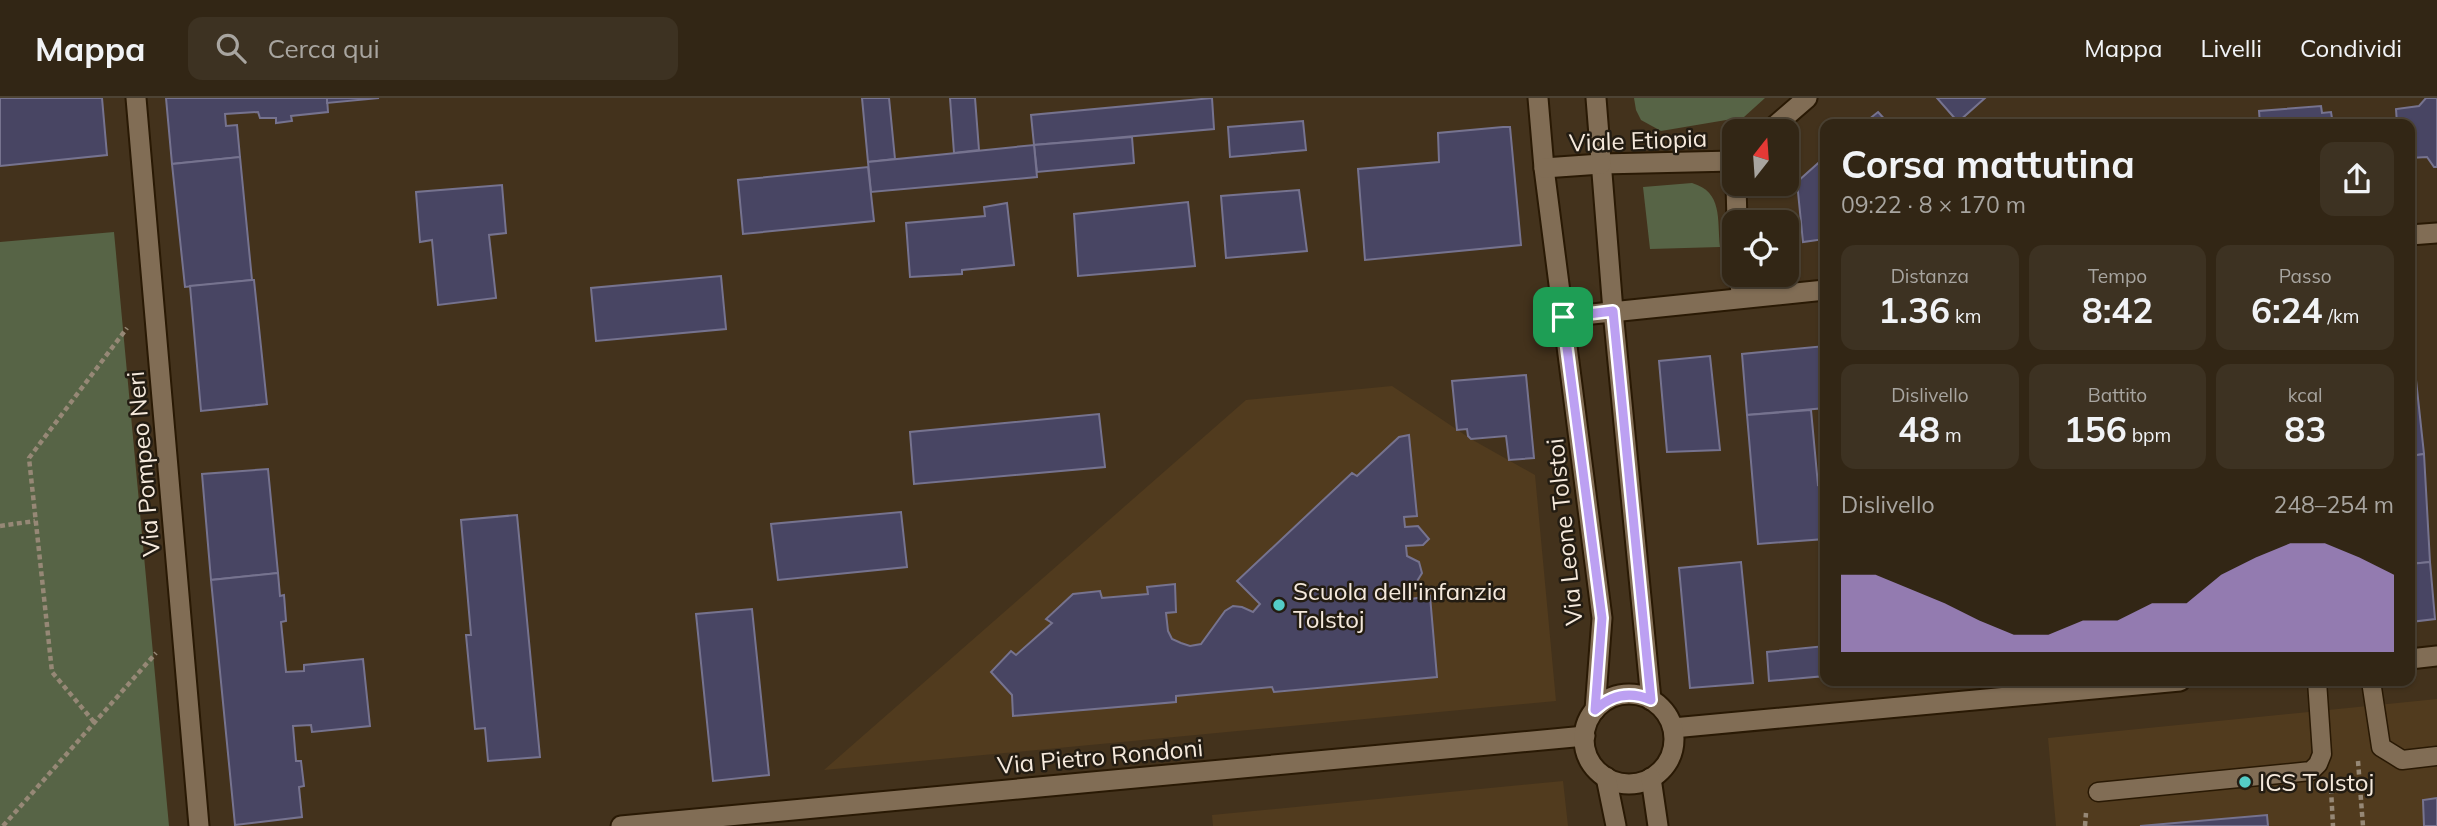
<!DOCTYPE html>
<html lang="it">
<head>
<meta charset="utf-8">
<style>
  :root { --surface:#322615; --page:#3d3222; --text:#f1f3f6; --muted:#a8a5a0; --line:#4d4334; --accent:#bca0f2 }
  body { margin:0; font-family:Mulish,sans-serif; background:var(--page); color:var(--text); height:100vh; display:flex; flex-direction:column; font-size:26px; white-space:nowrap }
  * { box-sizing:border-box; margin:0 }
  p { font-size:23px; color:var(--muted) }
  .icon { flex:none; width:38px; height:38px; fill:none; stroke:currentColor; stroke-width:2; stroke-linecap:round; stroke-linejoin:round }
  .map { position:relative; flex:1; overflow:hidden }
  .sheet { position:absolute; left:1820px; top:21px; width:595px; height:567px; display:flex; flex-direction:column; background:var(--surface); border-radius:14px; box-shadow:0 2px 5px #0004,0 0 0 2px var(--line) }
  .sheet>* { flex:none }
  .needle { width:46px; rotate:17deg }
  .buttons { position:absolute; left:1722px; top:21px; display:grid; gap:14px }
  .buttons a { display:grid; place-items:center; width:77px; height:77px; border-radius:14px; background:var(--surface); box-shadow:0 2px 5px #0004,0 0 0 2px var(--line); font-size:35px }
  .pin { position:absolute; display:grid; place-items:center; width:60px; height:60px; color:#fff; margin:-30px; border-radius:14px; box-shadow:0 4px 10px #0006 }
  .round { display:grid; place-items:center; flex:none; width:74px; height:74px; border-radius:14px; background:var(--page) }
  .summary { display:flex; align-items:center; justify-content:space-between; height:119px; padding:0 21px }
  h1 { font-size:38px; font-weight:700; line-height:52px }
  .stats { display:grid; grid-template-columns:repeat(3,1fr); gap:10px; height:119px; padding:7px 21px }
  .stats div { display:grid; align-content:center; border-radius:14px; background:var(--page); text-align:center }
  .stats b { font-size:35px; font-weight:700 }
  .stats small { font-size:19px; font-weight:400 }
  .stats p { font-size:19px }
  .chart { height:196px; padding:14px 21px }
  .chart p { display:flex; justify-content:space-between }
  .chart svg { width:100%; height:126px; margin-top:7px; fill:var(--accent); opacity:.7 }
  header { display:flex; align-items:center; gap:42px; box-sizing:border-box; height:98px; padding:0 35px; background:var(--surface); border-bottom:2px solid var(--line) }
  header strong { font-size:33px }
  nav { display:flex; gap:38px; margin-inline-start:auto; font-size:24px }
  .search { width:490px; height:63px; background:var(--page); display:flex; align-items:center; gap:18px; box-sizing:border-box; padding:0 24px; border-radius:14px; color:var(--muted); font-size:26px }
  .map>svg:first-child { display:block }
  .built { fill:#513b1e }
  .green { fill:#576446 }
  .building { fill:#484563; stroke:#76738f; stroke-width:2 }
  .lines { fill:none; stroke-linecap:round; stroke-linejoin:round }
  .service-casing { stroke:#291904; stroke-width:21 }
  .minor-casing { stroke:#291904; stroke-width:23 }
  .tertiary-casing { stroke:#291904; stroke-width:23 }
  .path { stroke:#968876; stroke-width:4.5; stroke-dasharray:5 3.5; stroke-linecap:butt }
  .service { stroke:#816d55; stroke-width:18 }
  .minor { stroke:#816d55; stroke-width:19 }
  .tertiary { stroke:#816d55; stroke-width:19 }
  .route-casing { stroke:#fff; stroke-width:14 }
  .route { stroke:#bca0f2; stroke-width:9 }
  .poi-dot { fill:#54cdc7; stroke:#231c12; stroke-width:2.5 }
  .labels { text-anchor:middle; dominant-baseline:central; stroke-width:5; stroke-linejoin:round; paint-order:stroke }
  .street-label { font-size:24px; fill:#f5e9dc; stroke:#231c12 }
  .poi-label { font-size:24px; fill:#f5e9dc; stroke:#231c12; text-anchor:start }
</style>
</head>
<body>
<header>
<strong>Mappa</strong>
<div class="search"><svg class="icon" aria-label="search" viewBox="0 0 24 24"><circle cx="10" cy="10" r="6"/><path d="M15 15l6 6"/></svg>Cerca qui</div>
<nav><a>Mappa</a><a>Livelli</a><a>Condividi</a></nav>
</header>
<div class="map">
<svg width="2437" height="728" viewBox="0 0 2437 728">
  <rect width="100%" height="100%" fill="#43321c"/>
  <!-- built -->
  <g class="built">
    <path d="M 1392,288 L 1471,341 L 1535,377 L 1556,603 L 824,672 L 1246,302 Z"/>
    <path d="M 2437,601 L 2437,728 L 2056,728 L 2048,640 Z"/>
    <path d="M 1563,683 L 1568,728 L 1213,728 L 1212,717 Z"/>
  </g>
  <!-- green -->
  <g class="green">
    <path d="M 1634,0 L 1765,0 L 1744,19 L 1661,33 L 1641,22 L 1636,12 Z"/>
    <path d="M 1692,85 C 1723,94 1717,121 1720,149 L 1650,151 L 1643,89 Z"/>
    <path d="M 114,134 L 169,728 L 0,728 L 0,144 Z"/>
  </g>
  <!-- building -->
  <g class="building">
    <path d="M 0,0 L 102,0 L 107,57 L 0,68 Z"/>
    <path d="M 166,0 L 327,0 L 328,14 L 291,18 L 292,23 L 276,25 L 276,20 L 260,20 L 258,14 L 225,16 L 226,28 L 237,27 L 240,59 L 172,66 Z"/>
    <path d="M 327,0 L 379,0 L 327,5 Z"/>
    <path d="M 862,0 L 889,0 L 895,61 L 868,64 Z"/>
    <path d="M 950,0 L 975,0 L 979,52 L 954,55 Z"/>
    <path d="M 1212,0 L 1214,31 L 1034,47 L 1031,17 Z"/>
    <path d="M 1937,0 L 1985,0 L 1958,24 Z"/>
    <path d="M 2426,0 L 2437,0 L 2437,69 L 2434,69 L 2427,59 L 2410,60 L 2410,26 L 2397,26 L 2396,11 L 2419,8 Z"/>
    <path d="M 2321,8 L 2322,15 L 2331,14 L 2333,26 L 2260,26 L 2259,13 Z"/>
    <path d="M 1878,14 L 1889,26 L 1863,26 Z"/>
    <path d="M 1303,23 L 1306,52 L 1230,59 L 1228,29 Z"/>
    <path d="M 1503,29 L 1510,29 L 1521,147 L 1365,162 L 1358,71 L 1439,64 L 1438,35 Z"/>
    <path d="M 1132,39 L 1134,65 L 1037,74 L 1034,47 Z"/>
    <path d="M 1034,47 L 1037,79 L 871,94 L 868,64 Z"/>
    <path d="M 240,59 L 252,182 L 185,189 L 172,66 Z"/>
    <path d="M 1825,59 L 1825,141 L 1803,144 L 1797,84 Z"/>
    <path d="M 868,69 L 874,123 L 743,136 L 738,82 Z"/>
    <path d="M 502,87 L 506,135 L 489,137 L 496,200 L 438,207 L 432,142 L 420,144 L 416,94 Z"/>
    <path d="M 1299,92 L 1307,153 L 1226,160 L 1221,98 Z"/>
    <path d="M 1188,104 L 1195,168 L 1078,178 L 1074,116 Z"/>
    <path d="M 1007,105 L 1014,167 L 962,172 L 962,176 L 910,179 L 906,125 L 985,118 L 984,109 Z"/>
    <path d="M 721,178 L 726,231 L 596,243 L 591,190 Z"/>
    <path d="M 252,182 L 254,182 L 267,306 L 201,313 L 190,188 Z"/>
    <path d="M 1825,248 L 1825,310 L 1747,317 L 1742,256 Z"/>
    <path d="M 1710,258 L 1720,352 L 1667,354 L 1659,263 Z"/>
    <path d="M 1526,277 L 1534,360 L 1509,362 L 1506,338 L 1471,341 L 1468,338 L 1467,331 L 1457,332 L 1452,283 Z"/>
    <path d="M 2410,282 L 2416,282 L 2424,356 L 2410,358 Z"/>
    <path d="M 1811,312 L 1818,387 L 1825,386 L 1825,441 L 1758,446 L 1747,317 Z"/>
    <path d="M 1099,316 L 1105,369 L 914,386 L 910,334 Z"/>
    <path d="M 1409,337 L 1417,418 L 1404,419 L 1405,429 L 1418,428 L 1429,441 L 1423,447 L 1406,448 L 1407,458 L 1419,464 L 1422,475 L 1416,485 L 1410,491 L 1411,501 L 1430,498 L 1437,579 L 1274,594 L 1272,589 L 1176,598 L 1176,604 L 1013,618 L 1012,597 L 991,574 L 1011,553 L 1016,557 L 1052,525 L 1046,521 L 1073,496 L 1100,493 L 1102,500 L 1148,496 L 1147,489 L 1175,486 L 1176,514 L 1166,515 L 1168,533 L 1172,541 L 1181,545 L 1190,548 L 1201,546 L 1225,513 L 1233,508 L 1242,509 L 1253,514 L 1260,506 L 1237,483 L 1352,375 L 1357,378 L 1399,339 Z"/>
    <path d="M 2424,356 L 2430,464 L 2410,466 L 2410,358 Z"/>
    <path d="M 268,371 L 278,475 L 211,482 L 202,376 Z"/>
    <path d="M 901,414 L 907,469 L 778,482 L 771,426 Z"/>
    <path d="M 517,417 L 540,659 L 488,663 L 485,630 L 475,631 L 466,537 L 471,537 L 461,422 Z"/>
    <path d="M 1741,464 L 1753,585 L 1690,590 L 1679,470 Z"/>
    <path d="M 2430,464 L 2435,521 L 2410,524 L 2410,466 Z"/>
    <path d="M 278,475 L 280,498 L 284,497 L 286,523 L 281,524 L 286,574 L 304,573 L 304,567 L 363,561 L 370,628 L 312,634 L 311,627 L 293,628 L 296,663 L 301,663 L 304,688 L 299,689 L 302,719 L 235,727 L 211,482 Z"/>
    <path d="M 752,511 L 769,677 L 713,683 L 696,516 Z"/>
    <path d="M 1825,548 L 1825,578 L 1769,583 L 1767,554 Z"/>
    <path d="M 2437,700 L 2437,728 L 2424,728 L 2423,702 Z"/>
    <path d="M 2267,717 L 2268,728 L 2140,728 Z"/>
  </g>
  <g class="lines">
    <!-- service casing -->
    <g class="service-casing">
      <g id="service">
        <path d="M 2371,583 L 2381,649 L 2402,662 L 2437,658"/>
        <path d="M 2098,694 L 2311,673 L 2318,666 L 2322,656 L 2317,583"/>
      </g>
    </g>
    <!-- minor casing -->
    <g class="minor-casing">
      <g id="minor">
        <path d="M 136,0 L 199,728"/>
        <path d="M 1769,33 L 1807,0"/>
        <path d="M 1601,66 L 1734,63"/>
        <path d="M 1736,86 L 1737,124"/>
        <path d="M 2410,137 L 2437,135"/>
        <path d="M 1740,177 L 1741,200"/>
        <path d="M 1563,219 L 1825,192"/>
        <path d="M 2410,561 L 2437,558"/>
        <path d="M 1673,630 L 2180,583"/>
        <path d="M 621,728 L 1585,638"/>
      </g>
    </g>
    <!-- tertiary casing -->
    <g class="tertiary-casing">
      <g id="tertiary">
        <path d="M 1538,0 L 1544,70 L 1602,520 L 1595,612"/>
        <path d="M 1596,0 L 1613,213 L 1651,602"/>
        <path d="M 1544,70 L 1601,66"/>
        <circle cx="1629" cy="641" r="45"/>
        <path d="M 1606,679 L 1616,728"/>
        <path d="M 1651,680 L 1658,728"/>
      </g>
    </g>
    <!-- path -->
    <g class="path">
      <path d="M 0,428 L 35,423"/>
      <path d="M 94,624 L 52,574 L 29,360 L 127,230"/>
      <path d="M 2358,663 L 2363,728"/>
      <path d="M 2331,691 L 2333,728"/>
      <path d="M 3,728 L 156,555"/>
      <path d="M 2085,728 L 2086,715"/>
    </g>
    <!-- service -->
    <use href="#service" class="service"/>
    <!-- minor -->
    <use href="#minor" class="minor"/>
    <!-- tertiary -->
    <use href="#tertiary" class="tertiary"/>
  </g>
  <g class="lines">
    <!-- route casing -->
    <g class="route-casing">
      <path id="route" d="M 1613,213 L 1651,602 C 1630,593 1612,596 1595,612 L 1602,520 L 1563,219 Z"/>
    </g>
    <!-- route -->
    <use href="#route" class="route"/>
  </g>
  <!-- markers -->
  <g class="poi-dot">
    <circle cx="1279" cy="507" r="7"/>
    <circle cx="2245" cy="684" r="7"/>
  </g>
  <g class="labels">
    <!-- street labels -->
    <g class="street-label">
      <text transform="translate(1638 42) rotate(-2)">Viale Etiopia</text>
      <text transform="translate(143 366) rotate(-95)">Via Pompeo Neri</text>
      <text transform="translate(1564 434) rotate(-96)">Via Leone Tolstoi</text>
      <text transform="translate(1100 658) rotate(-5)">Via Pietro Rondoni</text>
    </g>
    <!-- poi labels -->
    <g class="poi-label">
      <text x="1293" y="493">Scuola dell'infanzia<tspan x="1293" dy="28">Tolstoj</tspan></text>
      <text x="2259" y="684">ICS Tolstoj</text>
    </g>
  </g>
</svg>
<div class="buttons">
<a><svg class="needle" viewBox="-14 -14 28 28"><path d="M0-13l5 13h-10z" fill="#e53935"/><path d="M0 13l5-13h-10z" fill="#a8a5a0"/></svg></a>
<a><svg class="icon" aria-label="locate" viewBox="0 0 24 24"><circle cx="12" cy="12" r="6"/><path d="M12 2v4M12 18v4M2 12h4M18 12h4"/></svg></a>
</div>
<div class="pin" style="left:1563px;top:219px;background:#1e9e55"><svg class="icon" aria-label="arrive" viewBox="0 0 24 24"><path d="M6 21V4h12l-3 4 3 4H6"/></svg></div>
<section class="sheet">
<div class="summary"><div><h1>Corsa mattutina</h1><p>09:22 · 8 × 170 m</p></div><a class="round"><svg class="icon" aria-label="share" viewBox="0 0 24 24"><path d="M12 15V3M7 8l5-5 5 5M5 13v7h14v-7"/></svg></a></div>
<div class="stats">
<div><p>Distanza</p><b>1.36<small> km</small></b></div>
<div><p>Tempo</p><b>8:42</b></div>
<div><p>Passo</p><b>6:24<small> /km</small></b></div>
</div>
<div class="stats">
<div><p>Dislivello</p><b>48<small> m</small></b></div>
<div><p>Battito</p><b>156<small> bpm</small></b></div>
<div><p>kcal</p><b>83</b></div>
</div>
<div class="chart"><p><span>Dislivello</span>248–254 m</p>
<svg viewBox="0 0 160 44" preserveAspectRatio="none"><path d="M0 44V17L10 17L20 22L30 27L40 33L50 38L60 38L70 33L80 33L90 27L100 27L110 17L120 11L130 6L140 6L150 11L160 17V44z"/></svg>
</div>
</section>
</div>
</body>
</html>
